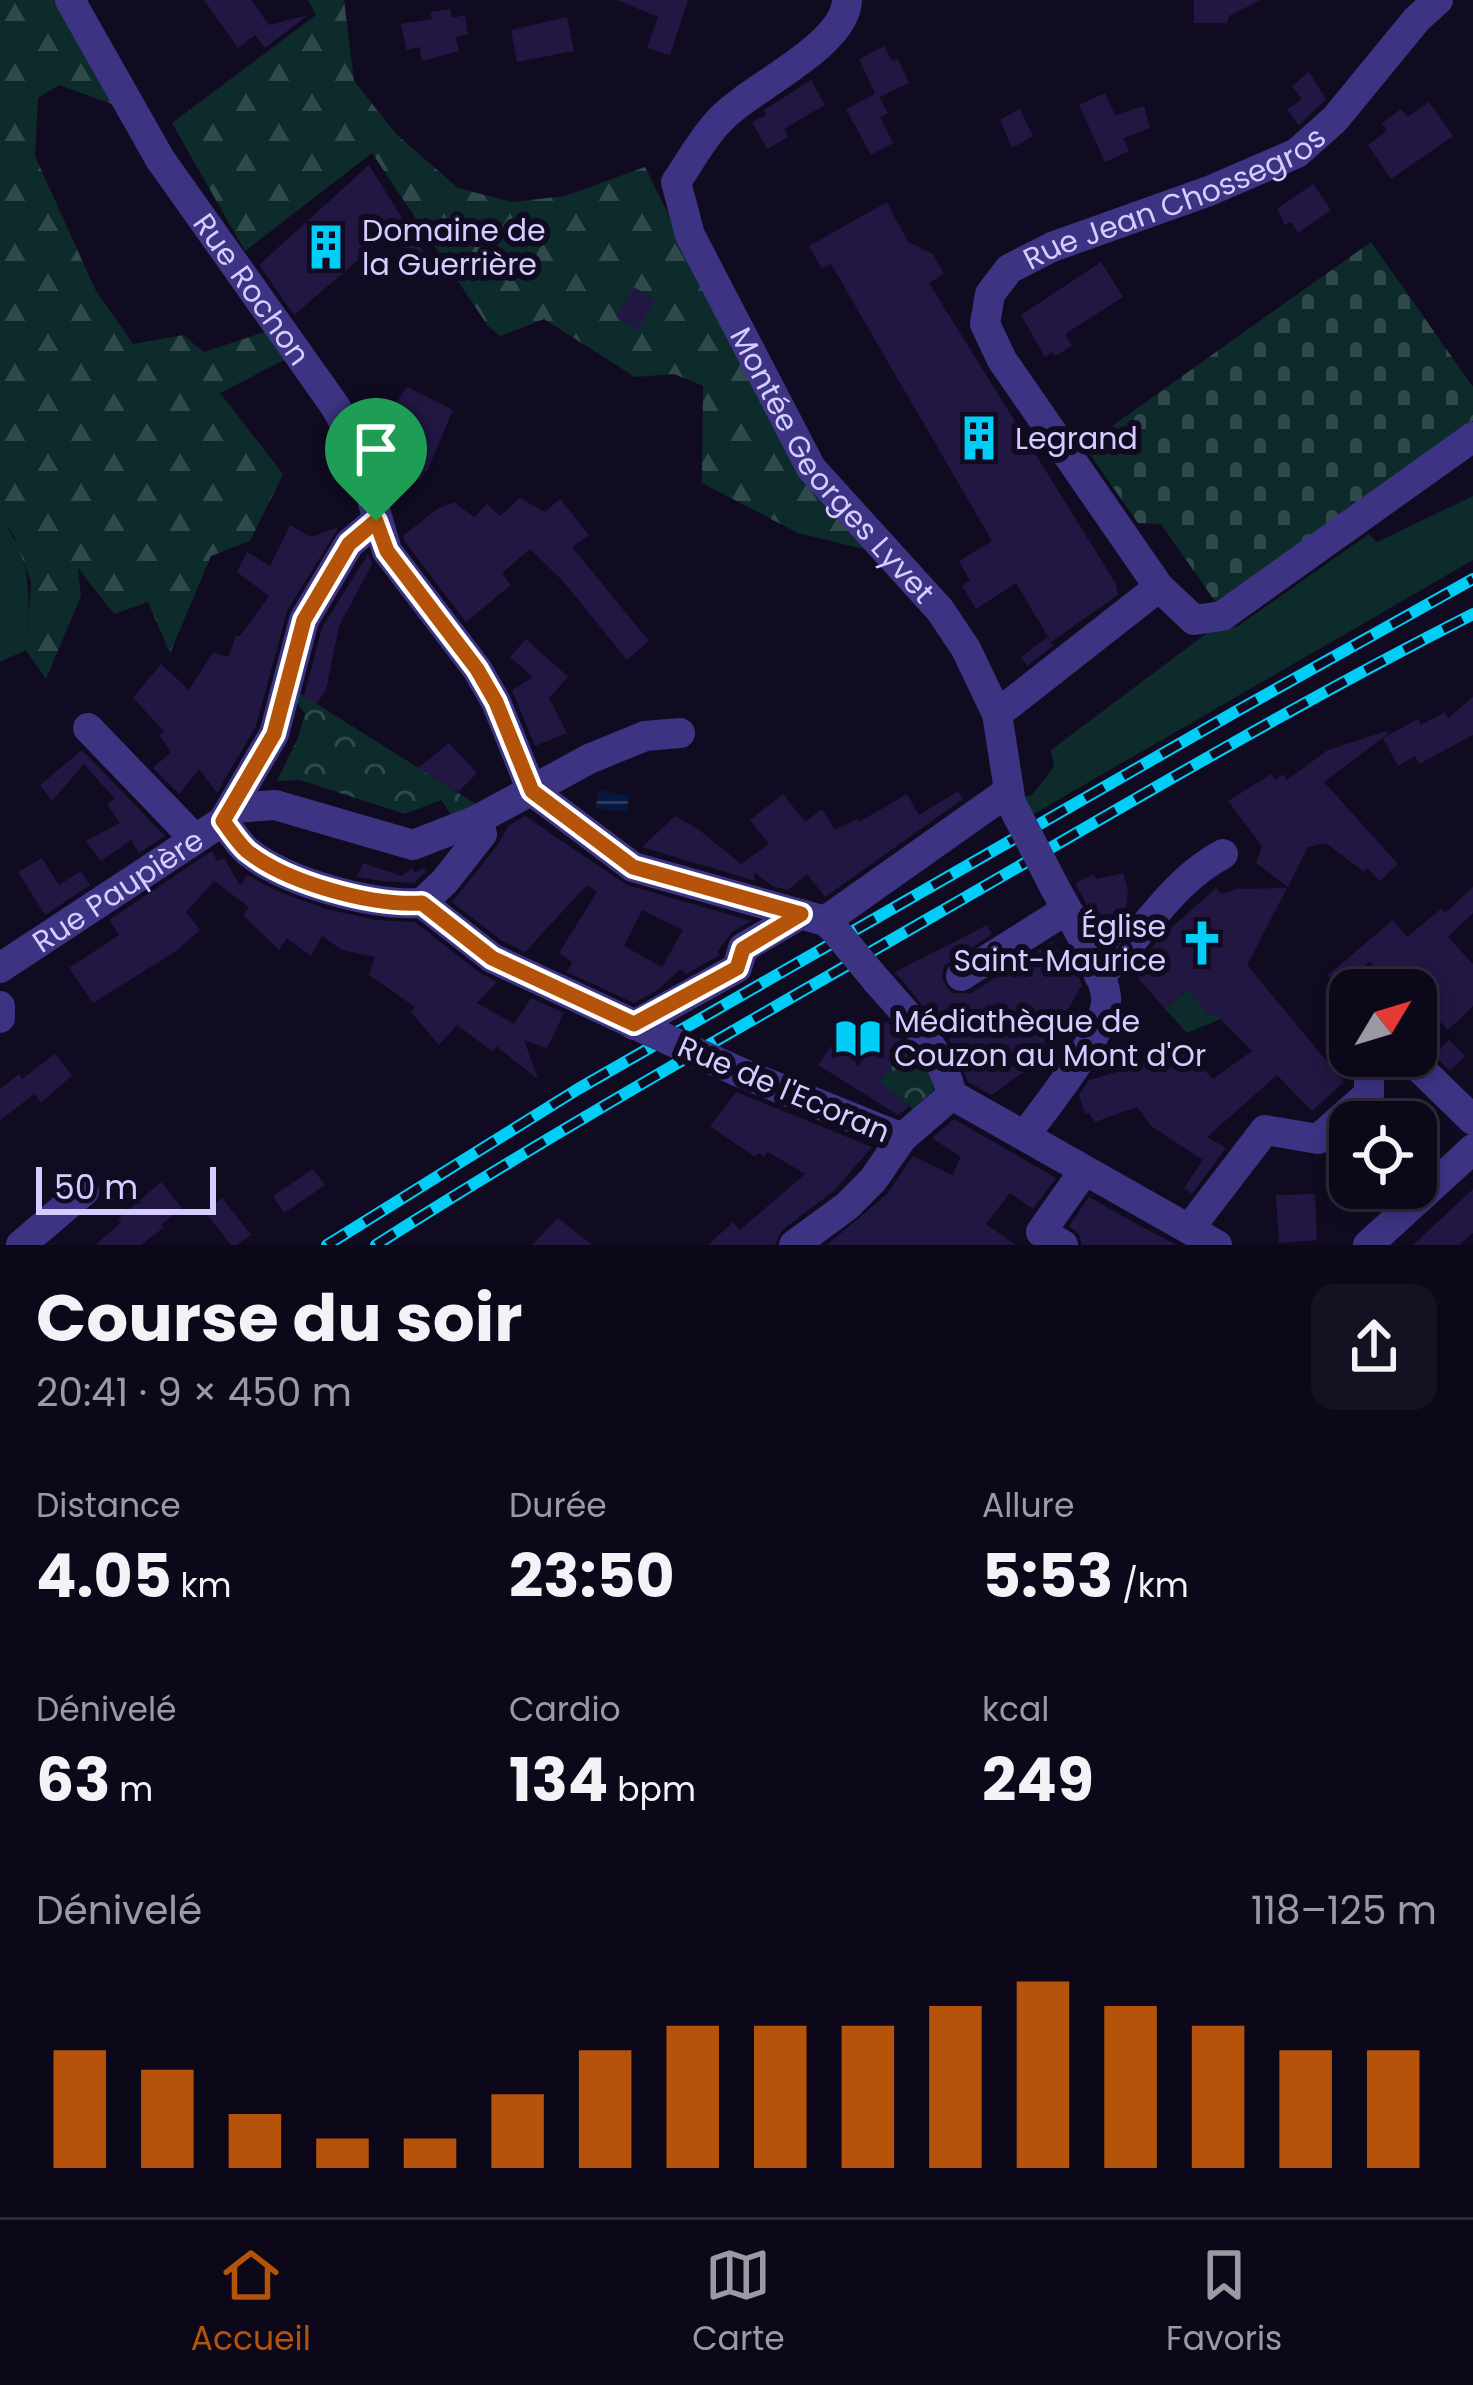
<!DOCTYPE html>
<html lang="fr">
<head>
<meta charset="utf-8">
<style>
  :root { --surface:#0d0819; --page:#161122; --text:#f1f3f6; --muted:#9a9aa2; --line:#2d2938; --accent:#b45309 }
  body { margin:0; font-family:Poppins,sans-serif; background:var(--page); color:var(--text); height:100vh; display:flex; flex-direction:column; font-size:45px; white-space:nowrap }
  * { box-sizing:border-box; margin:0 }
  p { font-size:39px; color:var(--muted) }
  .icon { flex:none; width:66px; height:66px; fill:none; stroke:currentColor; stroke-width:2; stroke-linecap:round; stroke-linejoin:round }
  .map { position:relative; height:1245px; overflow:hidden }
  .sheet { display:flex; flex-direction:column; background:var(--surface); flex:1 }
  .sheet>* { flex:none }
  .needle { width:78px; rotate:52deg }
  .buttons { position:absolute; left:1329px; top:969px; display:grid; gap:24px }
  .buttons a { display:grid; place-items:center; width:108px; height:108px; border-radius:24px; background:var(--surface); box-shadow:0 6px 18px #0003,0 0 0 3px var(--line); font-size:60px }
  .scale { position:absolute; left:36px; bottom:30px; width:180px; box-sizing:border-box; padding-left:12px; border:6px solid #d5ccff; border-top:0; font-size:33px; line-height:42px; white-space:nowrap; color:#d5ccff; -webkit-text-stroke:9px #110b21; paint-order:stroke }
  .pin { position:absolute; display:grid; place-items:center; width:102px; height:102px; color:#fff; margin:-123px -51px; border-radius:50% 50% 50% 0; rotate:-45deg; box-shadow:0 0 12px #0007 }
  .pin .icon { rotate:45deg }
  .round { display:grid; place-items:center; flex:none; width:126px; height:126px; border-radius:24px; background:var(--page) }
  .head { display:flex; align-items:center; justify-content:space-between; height:204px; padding:0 36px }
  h1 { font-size:66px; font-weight:700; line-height:90px }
  .figures { display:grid; grid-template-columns:repeat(3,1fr); gap:18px; height:204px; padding:12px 36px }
  .figures div { display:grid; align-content:center }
  .figures b { font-size:60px; font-weight:700 }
  .figures small { font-size:33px; font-weight:400 }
  .figures p { font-size:33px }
  .chart { height:336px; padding:24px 36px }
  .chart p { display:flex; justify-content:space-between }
  .chart svg { width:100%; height:216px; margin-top:12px; stroke:var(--accent); stroke-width:6 }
  .menu { display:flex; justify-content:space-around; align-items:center; height:168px; border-top:3px solid var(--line); background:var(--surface); font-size:33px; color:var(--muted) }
  .menu a { display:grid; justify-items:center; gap:6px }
  .menu .current { color:var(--accent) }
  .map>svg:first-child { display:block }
  .green { fill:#0e2b2b }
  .forest { fill:url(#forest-firs) }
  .cemetery { fill:url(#cemetery-stones) }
  .park { fill:url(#park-crowns) }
  .water { fill:url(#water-rules) }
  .building { fill:#221643; fill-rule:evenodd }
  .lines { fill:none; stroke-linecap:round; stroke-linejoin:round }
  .minor { stroke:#3c3383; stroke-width:30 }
  .rail-casing { stroke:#00cef7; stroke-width:12 }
  .rail { stroke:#110b21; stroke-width:8; stroke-dasharray:22; stroke-linecap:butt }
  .minor-bridge { stroke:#3c3383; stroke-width:30 }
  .route-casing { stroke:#fff; stroke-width:24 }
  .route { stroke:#b45309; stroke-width:15 }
  .labels { text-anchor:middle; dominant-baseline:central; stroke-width:12; stroke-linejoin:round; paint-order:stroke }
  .street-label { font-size:30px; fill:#d5ccff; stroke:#110b21 }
  .poi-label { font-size:30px; fill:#d5ccff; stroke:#110b21; text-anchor:start }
</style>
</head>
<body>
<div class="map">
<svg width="1473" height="1245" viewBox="0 0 1473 1245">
  <defs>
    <pattern id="forest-firs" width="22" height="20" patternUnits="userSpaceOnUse" patternTransform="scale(3)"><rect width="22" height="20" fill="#0e2b2b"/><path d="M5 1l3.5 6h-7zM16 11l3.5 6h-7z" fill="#30494b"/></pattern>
    <pattern id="cemetery-stones" width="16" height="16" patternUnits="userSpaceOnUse" patternTransform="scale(3)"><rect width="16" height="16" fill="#0e2b2b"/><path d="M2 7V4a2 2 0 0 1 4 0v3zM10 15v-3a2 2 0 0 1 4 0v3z" fill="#30494b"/></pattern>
    <pattern id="park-crowns" width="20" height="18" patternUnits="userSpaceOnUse" patternTransform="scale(3)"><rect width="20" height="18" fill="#0e2b2b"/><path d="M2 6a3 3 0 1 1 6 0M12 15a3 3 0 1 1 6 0" fill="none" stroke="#30494b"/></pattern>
    <pattern id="water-rules" width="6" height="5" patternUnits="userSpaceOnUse" patternTransform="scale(3)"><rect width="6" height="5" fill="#061740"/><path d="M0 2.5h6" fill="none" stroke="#29385d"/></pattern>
  </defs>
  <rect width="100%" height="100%" fill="#110b21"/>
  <!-- green -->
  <g class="green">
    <path d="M 1473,496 L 1473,560 L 1032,815 L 1023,797 L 1032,795 L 1054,767 L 1051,750 L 1207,633 L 1238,626 L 1369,534 L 1377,542 Z"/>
    <path d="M 0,517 C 34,562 30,596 26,650 L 0,662 Z"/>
    <path d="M 1192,986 L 1207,1014 L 1230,1015 L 1187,1033 L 1165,1009 Z"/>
  </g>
  <!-- forest -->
  <g class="forest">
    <path d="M 0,0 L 54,0 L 112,104 L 59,85 L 38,98 L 35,156 L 95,289 L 133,344 L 183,335 L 204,352 L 267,331 L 286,359 L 220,393 L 283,474 L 250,541 L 211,556 L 170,653 L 148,602 L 114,614 L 78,568 L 81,596 L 46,679 L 26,650 L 31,582 L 14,536 L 0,517 Z"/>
    <path d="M 308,0 L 344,0 L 354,81 L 397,135 L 458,188 L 512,202 L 565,196 L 645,167 L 789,458 L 880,553 L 798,533 L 702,483 L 703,386 L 674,374 L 635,377 L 544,319 L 500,336 L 488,326 L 372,153 L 245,251 L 172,123 L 316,15 Z"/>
  </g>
  <!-- cemetery -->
  <path class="cemetery" d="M 1371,242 L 1473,387 L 1473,421 L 1217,604 L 1161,524 L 1138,523 L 1084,446 Z"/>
  <!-- park -->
  <g class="park">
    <path d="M 293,689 L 476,804 L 451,814 L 441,800 L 405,814 L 300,780 L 277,781 L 298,738 L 305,713 L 292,697 Z"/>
    <path d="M 914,1039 L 934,1080 L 933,1091 L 913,1109 L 879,1082 Z"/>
  </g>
  <!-- water -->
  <path class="water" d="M 598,790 L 629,796 L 627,812 L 596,808 Z"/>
  <!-- building -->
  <g class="building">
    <path d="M 204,0 L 251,0 L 269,25 L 308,15 L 265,48 L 255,35 L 238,48 Z"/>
    <path d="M 617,0 L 688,0 L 670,55 L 647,48 L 658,17 Z"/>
    <path d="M 1194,0 L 1261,0 L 1229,16 L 1227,23 L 1194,23 Z"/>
    <path d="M 450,9 L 452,18 L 465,15 L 468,34 L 455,37 L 459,51 L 422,61 L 420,47 L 406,50 L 401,24 L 432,19 L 430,12 Z"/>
    <path d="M 567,17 L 574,51 L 517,62 L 511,30 Z"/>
    <path d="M 884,46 L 892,61 L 898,59 L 909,83 L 879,97 L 888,113 L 880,117 L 893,143 L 871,155 L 846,109 L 875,94 L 859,59 Z"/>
    <path d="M 1309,72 L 1326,99 L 1299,125 L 1287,110 L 1302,99 L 1292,86 Z"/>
    <path d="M 811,80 L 825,105 L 784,129 L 788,137 L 767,149 L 752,122 L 766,115 L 764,110 Z"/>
    <path d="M 1105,93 L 1115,115 L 1144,106 L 1150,128 L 1123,138 L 1129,151 L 1105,162 L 1079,105 Z"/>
    <path d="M 1429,102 L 1453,136 L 1391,179 L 1368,145 L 1387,131 L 1382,123 L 1401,109 L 1408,117 Z"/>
    <path d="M 1020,109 L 1033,136 L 1012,148 L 1000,120 Z"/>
    <path d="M 369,165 L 432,266 L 421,273 L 392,231 L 294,315 L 259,265 Z"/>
    <path d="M 1313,184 L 1331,210 L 1298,233 L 1291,222 L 1285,225 L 1277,209 Z"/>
    <path d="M 887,202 L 908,242 L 933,254 L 944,274 L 929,283 L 1116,584 L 1118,595 L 1051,642 L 1016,583 L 976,609 L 962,586 L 970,580 L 959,561 L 992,541 L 831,264 L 822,269 L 809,246 Z"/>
    <path d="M 1101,262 L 1123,297 L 1065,334 L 1072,346 L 1055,356 L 1052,352 L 1045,357 L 1021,315 Z"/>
    <path d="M 634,287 L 655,300 L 638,330 L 616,316 Z"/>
    <path d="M 407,387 L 453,410 L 428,469 L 419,480 L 387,465 L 401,428 L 384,419 Z"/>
    <path d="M 520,498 L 545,512 L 560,499 L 589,535 L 572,547 L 649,641 L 627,660 L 563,581 L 530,549 L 502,573 L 511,585 L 466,622 L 405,542 L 403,536 L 437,509 L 454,502 L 474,517 L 487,504 L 500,516 Z"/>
    <path d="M 290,525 L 311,537 L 339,527 L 287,611 L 256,726 L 217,793 L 199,769 L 179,794 L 153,768 L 171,752 L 159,735 L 164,731 L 133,698 L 161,664 L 189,690 L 213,652 L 228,657 L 236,636 L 240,636 L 269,596 L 237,572 L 247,552 L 270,566 Z"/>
    <path d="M 368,554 L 372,564 L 339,626 L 326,690 L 316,704 L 304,696 L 322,628 Z"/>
    <path d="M 1047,637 L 1053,646 L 1027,666 L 1021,657 Z"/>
    <path d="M 526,639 L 568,677 L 549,698 L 567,733 L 535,746 L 512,690 L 533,677 L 510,657 Z"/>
    <path d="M 1473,697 L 1473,735 L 1419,764 L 1415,756 L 1398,766 L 1383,738 L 1418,719 L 1421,725 L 1445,712 L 1448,718 Z"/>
    <path d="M 1386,731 L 1388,734 L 1324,782 L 1398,864 L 1380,881 L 1367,868 L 1364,872 L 1326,843 L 1308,847 L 1288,887 L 1256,863 L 1262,846 L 1228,801 L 1271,774 L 1276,780 L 1283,774 L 1287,780 L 1328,750 Z"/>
    <path d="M 449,743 L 477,773 L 458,792 L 418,768 Z"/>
    <path d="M 82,750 L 165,836 L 139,853 L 131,840 L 101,861 L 86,841 L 120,823 L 107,804 L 115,799 L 84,764 L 52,801 L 40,785 Z"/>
    <path d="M 958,791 L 963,799 L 825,897 L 807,874 L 788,890 L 772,886 L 754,872 L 755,881 L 642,847 L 675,816 L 698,829 L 741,864 L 769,844 L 750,820 L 783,794 L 805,822 L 822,809 L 835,830 L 857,819 L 859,822 L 907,794 L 919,815 Z"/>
    <path d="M 525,816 L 627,885 L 751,921 L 732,932 L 717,952 L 720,955 L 686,974 L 681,969 L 656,991 L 634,1003 L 567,972 L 572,962 L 559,953 L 597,892 L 587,885 L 525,952 L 502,941 L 452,902 L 497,846 L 509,825 ZM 642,910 L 683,930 L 662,967 L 624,946 Z"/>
    <path d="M 212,851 L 217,861 L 224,858 L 240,886 L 247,875 L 277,891 L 326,909 L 376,920 L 415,922 L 480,973 L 497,982 L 477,1003 L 514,1024 L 531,998 L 564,1013 L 547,1048 L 524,1040 L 538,1079 L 496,1046 L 492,1051 L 457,1025 L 439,1045 L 411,1012 L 415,1007 L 369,975 L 375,957 L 342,950 L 322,936 L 311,956 L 287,938 L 279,950 L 243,915 L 249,907 L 214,881 L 186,912 L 200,930 L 176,951 L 93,1003 L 69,968 L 119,935 L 109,920 Z"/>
    <path d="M 42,858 L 59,885 L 81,871 L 90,885 L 45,915 L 18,872 Z"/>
    <path d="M 363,863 L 402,876 L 412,868 L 415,873 L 423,868 L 426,872 L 414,883 L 382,881 L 357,877 Z"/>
    <path d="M 1123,873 L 1128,889 L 1125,919 L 1106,941 L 1075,883 L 1094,874 L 1096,879 Z"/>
    <path d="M 1473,887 L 1473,913 L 1448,937 L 1473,964 L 1473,1006 L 1448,1030 L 1416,996 L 1416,990 L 1395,990 L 1370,962 L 1339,988 L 1328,975 L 1393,920 L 1407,937 L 1441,909 L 1445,913 Z"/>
    <path d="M 1216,888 L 1222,894 L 1236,889 L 1287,888 L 1247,965 L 1344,1082 L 1312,1111 L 1277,1075 L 1207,1137 L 1226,1148 L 1192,1194 L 1184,1188 L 1203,1160 L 1151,1126 L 1137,1107 L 1095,1122 L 1089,1113 L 1085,1114 L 1079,1095 L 1089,1080 L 1175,1055 L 1189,1054 L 1213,1079 L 1252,1051 L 1217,1016 L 1207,1014 L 1188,989 L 1165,1009 L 1132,971 L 1161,937 Z"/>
    <path d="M 987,925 L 992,934 L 944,966 L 942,978 L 951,993 L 971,993 L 1052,942 L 1063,955 L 1068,951 L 1082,985 L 1042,1053 L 1029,1068 L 992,1095 L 968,1082 L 948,1036 L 895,972 Z"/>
    <path d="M 852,1017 L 868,1032 L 876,1026 L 879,1029 L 887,1022 L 908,1047 L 879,1082 L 910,1106 L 898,1115 L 818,1065 Z"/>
    <path d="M 1449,1040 L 1465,1056 L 1450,1071 L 1434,1055 Z"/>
    <path d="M 55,1054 L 72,1075 L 41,1103 L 35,1094 L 0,1120 L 0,1089 L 19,1074 L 22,1079 Z"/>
    <path d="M 736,1092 L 872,1147 L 834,1191 L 782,1230 L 775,1245 L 708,1245 L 733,1222 L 740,1230 L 805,1174 L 768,1152 L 764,1157 L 759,1153 L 755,1157 L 710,1126 Z"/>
    <path d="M 954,1119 L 1056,1178 L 1033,1209 L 1010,1193 L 986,1224 L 1016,1245 L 827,1245 L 887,1194 L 913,1156 L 952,1175 L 961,1157 L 932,1138 Z"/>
    <path d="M 313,1169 L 325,1185 L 284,1213 L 273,1196 Z"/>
    <path d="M 161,1182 L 182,1208 L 161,1225 L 164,1227 L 141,1245 L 95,1245 L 121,1223 L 118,1219 Z"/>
    <path d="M 1473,1189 L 1473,1233 L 1459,1245 L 1413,1245 Z"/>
    <path d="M 1315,1194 L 1317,1240 L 1279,1243 L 1276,1195 Z"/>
    <path d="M 1089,1197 L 1133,1222 L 1177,1245 L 1082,1245 L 1079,1234 L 1069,1226 Z"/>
    <path d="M 222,1198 L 251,1235 L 236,1245 L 231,1245 L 205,1212 Z"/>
    <path d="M 558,1218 L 592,1245 L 532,1245 Z"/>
  </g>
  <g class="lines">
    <!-- minor -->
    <g class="minor">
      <path id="s1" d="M 70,0 L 160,159 L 335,406 L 356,444 L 387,551 L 477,669 L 496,702 L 532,791 L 633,867 L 825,921 L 833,928"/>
      <path id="s2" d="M 847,0 C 846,46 750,87 720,120 C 703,137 690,162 676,182 L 690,235 L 811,468 L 940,610 L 966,649 L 997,714 L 1011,803"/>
      <path id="s3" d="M 1159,587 L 1002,360 L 985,324 L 990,294 L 1009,269 L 1052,247 L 1209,191 L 1297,153 L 1335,119 L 1417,19 L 1438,0"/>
      <path d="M 997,714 L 1159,587 L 1194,620 L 1222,616 L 1473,437"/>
      <path d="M 88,728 L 194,838"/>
      <path d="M 233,808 L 275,805 L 413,845 L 477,820 L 589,759 L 645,736 L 680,733"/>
      <path d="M 223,821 C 230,830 238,843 247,851 C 287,883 372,906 422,903 L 492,958 L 647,1030"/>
      <path d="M 422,903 L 445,881 L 482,834 L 477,820"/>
      <path d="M 825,921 L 1006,793"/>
      <path id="s4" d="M 0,968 L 223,821 L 274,734 L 304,620 L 349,544 L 376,521"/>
      <path d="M 961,976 L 1066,910"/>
      <path d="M 1099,976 C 1143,936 1169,883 1223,854"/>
      <path d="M 877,981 C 908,1016 941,1048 952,1095 L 1217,1245"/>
      <path d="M 0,1006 L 0,1018"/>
      <path d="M 634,1025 L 737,968 L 743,948 L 801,914"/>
      <path d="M 1407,1056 L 1473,1120"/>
      <path d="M 737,1071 L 902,1138"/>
      <path d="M 1026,1134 C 1046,1106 1109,1030 1106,997 C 1103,967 1069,915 1054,886"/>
      <path d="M 1189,1229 L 1265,1130 L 1318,1139 L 1369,1094 L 1369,1066 L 1398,1056"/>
      <path d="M 21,1245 L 84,1191"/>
      <path d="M 794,1245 L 847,1206 L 873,1180 L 902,1138 L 952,1095"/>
      <path d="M 1063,1245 L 1041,1232 L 1084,1171"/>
      <path d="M 1368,1245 L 1473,1149"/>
    </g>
    <!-- rail casing -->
    <g class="rail-casing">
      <g id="rail">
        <path d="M 327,1245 L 578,1089 L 1235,712 L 1473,579"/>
        <path d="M 376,1245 C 558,1129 746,1024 933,916 C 1112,813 1289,707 1473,614"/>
      </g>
    </g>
    <!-- rail -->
    <use href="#rail" class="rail"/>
    <!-- minor-bridge -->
    <g class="minor-bridge">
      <path d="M 1011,803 L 1054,886"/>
      <path d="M 833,928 L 877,981"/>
      <path d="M 647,1030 L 737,1071"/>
    </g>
  </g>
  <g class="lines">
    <!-- route casing -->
    <g class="route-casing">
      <path id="route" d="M 376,521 L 387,551 L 477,669 L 496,702 L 532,791 L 633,867 L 801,914 L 743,949 L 737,968 L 634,1024 L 492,958 L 422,903 C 372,906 287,883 247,851 C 238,843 230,830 223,821 L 274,734 L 304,620 L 349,544 Z"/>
    </g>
    <!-- route -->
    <use href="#route" class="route"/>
  </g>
  <!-- icons -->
  <defs>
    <g id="building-bare" transform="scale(3.6)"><path d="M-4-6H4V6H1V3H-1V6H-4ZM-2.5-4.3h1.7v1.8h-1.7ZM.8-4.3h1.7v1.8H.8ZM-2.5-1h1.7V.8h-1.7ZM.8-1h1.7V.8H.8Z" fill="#00cef7" stroke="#110b21" stroke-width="2.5" paint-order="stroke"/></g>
    <g id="church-bare" transform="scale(3.6)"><path d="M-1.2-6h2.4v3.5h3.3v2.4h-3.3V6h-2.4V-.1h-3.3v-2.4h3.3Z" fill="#00cef7" stroke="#110b21" stroke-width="2.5" paint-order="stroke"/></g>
    <g id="library-bare" transform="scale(3.6)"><path d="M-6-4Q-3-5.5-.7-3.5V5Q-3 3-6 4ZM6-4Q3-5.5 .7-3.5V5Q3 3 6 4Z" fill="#00cef7" stroke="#110b21" stroke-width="2.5" paint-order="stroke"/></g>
  </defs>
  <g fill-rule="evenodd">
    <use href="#building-bare" x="326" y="247"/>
    <use href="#building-bare" x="979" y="438"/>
    <use href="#church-bare" x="1202" y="943"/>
    <use href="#library-bare" x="858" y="1038"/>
  </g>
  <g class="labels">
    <!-- street labels -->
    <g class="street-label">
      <text stroke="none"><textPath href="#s3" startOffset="558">Rue Jean Chossegros</textPath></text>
      <text stroke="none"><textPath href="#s1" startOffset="342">Rue Rochon</textPath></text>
      <text stroke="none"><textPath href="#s2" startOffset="582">Montée Georges Lyvet</textPath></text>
      <text stroke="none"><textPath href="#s4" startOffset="141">Rue Paupière</textPath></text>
      <text transform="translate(784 1089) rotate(23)">Rue de l'Ecoran</text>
    </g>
    <!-- poi labels -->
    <g class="poi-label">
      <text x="362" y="230">Domaine de<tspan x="362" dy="34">la Guerrière</tspan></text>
      <text x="1015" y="438">Legrand</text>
      <text x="1166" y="926" text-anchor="end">Église<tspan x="1166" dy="34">Saint-Maurice</tspan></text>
      <text x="894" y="1021">Médiathèque de<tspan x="894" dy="34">Couzon au Mont d'Or</tspan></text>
    </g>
  </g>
</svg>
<div class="buttons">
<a><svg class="needle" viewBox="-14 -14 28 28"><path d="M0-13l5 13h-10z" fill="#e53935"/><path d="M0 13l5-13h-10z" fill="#9a9aa2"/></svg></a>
<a><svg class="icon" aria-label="locate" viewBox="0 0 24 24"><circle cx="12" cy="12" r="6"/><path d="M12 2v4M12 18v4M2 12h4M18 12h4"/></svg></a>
</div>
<div class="scale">50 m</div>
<div class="pin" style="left:376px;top:521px;background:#1e9e55"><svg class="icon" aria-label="arrive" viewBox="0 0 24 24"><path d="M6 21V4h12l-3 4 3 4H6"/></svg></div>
</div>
<section class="sheet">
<div class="head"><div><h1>Course du soir</h1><p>20:41 · 9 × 450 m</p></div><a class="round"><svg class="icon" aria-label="share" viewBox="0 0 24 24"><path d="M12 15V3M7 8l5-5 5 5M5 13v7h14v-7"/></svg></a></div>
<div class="figures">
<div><p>Distance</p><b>4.05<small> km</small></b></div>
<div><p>Durée</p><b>23:50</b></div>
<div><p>Allure</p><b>5:53<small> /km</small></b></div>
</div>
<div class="figures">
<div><p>Dénivelé</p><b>63<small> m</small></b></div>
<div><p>Cardio</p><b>134<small> bpm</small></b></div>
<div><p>kcal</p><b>249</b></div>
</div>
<div class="chart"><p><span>Dénivelé</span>118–125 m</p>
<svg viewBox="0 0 160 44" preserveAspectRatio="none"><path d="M5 44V20M15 44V24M25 44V33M35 44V38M45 44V38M55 44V29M65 44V20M75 44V15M85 44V15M95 44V15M105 44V11M115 44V6M125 44V11M135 44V15M145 44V20M155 44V20"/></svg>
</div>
</section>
<nav class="menu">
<a class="current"><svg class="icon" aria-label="home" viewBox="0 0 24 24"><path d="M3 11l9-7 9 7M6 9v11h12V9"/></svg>Accueil</a>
<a><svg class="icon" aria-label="map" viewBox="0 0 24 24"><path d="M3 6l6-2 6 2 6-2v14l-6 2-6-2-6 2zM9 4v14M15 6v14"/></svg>Carte</a>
<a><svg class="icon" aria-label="saved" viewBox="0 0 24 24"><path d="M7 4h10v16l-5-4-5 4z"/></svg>Favoris</a>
</nav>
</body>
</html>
